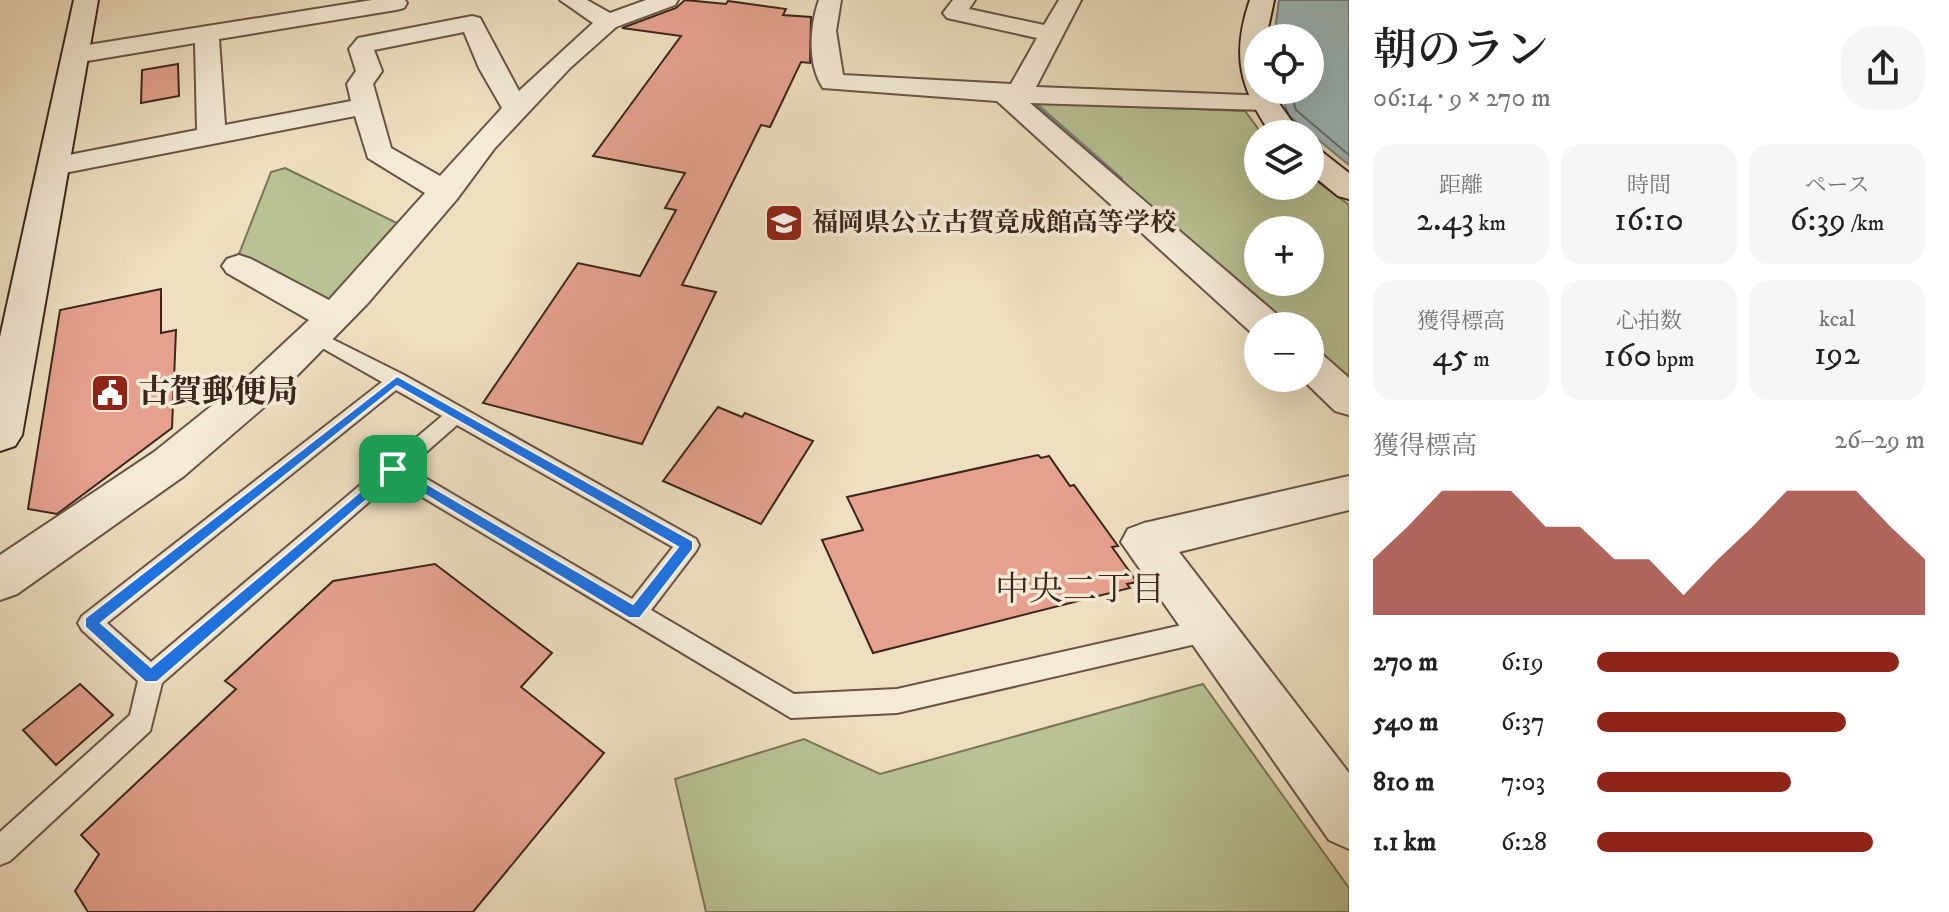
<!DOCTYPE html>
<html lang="ja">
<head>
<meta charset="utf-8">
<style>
  :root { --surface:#fff; --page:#f6f6f6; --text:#222; --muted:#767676; --accent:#8f2418 }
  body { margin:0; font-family:"IM FELL DW Pica","Noto Serif JP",serif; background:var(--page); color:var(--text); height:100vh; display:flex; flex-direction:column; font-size:30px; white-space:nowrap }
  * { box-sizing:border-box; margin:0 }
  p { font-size:26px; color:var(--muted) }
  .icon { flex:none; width:44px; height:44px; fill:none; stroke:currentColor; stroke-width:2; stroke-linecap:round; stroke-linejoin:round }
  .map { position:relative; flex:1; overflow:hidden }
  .panel { display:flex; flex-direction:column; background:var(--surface); width:600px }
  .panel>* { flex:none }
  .fabs { position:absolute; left:1244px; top:24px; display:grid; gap:16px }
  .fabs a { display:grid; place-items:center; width:80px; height:80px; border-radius:50%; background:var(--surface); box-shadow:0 8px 32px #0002; font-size:40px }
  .pin { position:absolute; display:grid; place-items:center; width:68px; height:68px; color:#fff; margin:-34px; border-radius:16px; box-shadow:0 4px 12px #0006 }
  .round { display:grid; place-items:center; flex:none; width:84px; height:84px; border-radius:32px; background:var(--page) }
  .headline { display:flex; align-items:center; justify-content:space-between; height:136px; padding:0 24px }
  h1 { font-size:44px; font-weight:600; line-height:60px }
  .stats { display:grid; grid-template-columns:repeat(3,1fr); gap:12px; height:136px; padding:8px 24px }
  .stats div { display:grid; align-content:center; border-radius:20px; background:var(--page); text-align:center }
  .stats b { font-size:34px; font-weight:600 }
  .stats small { font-size:22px; font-weight:400 }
  .stats p { font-size:22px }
  .chart { height:224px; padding:16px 24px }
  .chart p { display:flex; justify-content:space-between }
  .chart svg { width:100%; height:144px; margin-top:8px; fill:var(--accent); opacity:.7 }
  ul { padding:0 24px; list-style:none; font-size:26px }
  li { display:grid; grid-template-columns:128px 96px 1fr; align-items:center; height:60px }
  li i { height:20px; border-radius:10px; background:var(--accent) }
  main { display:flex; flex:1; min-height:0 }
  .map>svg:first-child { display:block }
  .green { fill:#b8c293; stroke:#7a7458; stroke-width:2; fill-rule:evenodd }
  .water { fill:#9dbabc; stroke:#767f7c; stroke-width:2 }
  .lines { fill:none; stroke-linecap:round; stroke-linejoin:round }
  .shore { stroke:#6c706c; stroke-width:2 }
  .stream { fill:#767f7c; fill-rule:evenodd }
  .building { fill:#e5a18e; stroke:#3b261c; stroke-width:2 }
  .lane-casing { stroke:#685445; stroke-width:4 }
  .street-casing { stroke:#685445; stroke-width:4 }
  .secondary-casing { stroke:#3b261c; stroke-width:4 }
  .lane { fill:#f4ead6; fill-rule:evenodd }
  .street { fill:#f4ead6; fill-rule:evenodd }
  .secondary { fill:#f4ead6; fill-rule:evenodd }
  .route { fill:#1a73e8; stroke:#fff; stroke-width:2; fill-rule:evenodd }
  .labels { text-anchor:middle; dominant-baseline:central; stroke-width:7; stroke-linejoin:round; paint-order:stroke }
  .far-poi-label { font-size:26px; font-weight:bold; fill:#3b261c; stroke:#f4ead6; text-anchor:start }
  .poi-label { font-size:32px; font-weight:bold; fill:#3b261c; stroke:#f4ead6; text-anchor:start }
  .neighbourhood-label { font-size:34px; fill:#3b261c; stroke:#f4ead6 }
</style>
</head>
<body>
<main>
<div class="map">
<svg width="1349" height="912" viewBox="0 0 1349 912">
  <rect width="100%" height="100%" fill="#eedfc0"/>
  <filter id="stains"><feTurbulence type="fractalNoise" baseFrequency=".0025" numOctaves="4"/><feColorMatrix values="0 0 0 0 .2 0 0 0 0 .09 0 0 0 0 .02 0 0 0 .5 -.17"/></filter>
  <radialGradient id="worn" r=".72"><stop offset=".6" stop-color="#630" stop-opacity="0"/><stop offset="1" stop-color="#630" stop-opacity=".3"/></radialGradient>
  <!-- green -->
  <g class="green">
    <path d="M 1031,103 L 1245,111 L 1262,134 L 1258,134 L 1258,186 L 1310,186 L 1310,176 L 1349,205 L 1349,382 L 1310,348 L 1310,326 L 1285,326 ZM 1258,230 L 1310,230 L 1310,282 L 1258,282 Z"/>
    <path d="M 285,168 L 403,226 L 329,307 L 237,259 L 271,172 Z"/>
    <path d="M 1203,684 L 1349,888 L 1349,912 L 706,912 L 675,779 L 804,739 L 880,774 Z"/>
  </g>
  <!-- water -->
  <path class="water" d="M 1279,0 L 1349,0 L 1349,165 L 1288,115 L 1281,90 L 1310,90 L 1310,38 L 1274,38 Z"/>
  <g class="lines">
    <!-- shore -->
    <path class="shore" d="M 1290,90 L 1296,110 L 1349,155"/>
    <!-- stream -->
    <path class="stream" d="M 1029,99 L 1033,99 L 1123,178 L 1123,182 L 1117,182 L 1029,101 Z"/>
  </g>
  <!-- building -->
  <g class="building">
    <path d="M 685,0 L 726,4 L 728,1 L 786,9 L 783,15 L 811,17 L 810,63 L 801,62 L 770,127 L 761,125 L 682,285 L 716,292 L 642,444 L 483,403 L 578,263 L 640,276 L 676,210 L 665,208 L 685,173 L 593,156 L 681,36 L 622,28 L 676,8 Z"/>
    <path d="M 178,64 L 179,96 L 141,103 L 142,70 Z"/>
    <path d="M 161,289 L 161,333 L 176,330 L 172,428 L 57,514 L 28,509 L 60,310 Z"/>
    <path d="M 718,407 L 742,417 L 745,413 L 813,441 L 761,524 L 663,481 Z"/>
    <path d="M 1038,455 L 1041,458 L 1049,456 L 1070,486 L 1074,485 L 1118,546 L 1112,547 L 1137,582 L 1127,584 L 1130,588 L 873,653 L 822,540 L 863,530 L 847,497 Z"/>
    <path d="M 435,564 L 552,653 L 521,687 L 604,753 L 473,912 L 88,912 L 75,891 L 99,854 L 81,835 L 236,689 L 225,681 L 333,581 Z"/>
    <path d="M 80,684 L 113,715 L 56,765 L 23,730 Z"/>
  </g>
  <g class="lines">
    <!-- lane casing -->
    <g class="lane-casing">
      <path id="lane" d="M 316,331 L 404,375 L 696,539 L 699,545 L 696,551 L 651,610 L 794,694 L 897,689 L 1209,619 L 1217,623 L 1221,630 L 1217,637 L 1209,641 L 897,713 L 791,718 L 394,480 L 162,683 L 150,731 L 10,861 L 0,865 L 0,832 L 130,715 L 138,681 L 82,630 L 78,623 L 82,616 L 382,382 L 310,341 L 307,337 L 310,333 ZM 396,390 L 442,416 L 151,662 L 107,623 ZM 457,425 L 673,547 L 632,599 L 408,468 Z"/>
    </g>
    <!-- street casing -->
    <g class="street-casing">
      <g id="street">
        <path d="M 372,0 L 405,0 L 407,3 L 404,8 L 396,10 L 219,39 L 225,125 L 351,101 L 347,84 L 356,71 L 349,49 L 358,38 L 472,16 L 480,18 L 519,91 L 593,23 L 560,0 L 587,0 L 610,13 L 646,0 L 678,0 L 675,5 L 616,27 L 570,68 L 494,149 L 457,199 L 368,303 L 278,395 L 184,476 L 17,594 L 0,600 L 0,555 L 154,452 L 250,375 L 309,320 L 227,273 L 222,266 L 227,259 L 239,255 L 251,259 L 329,300 L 425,193 L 368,158 L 355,116 L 54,175 L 43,172 L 39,166 L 43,160 L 197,130 L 195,43 L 75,63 L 66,60 L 62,55 L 66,50 L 75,47 ZM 464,32 L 479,68 L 502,108 L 440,176 L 391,148 L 373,84 L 382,71 L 374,50 Z"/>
        <path d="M 819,0 L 841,0 L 836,31 L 843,75 L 1011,84 L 1037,38 L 947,18 L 943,13 L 953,0 L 975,0 L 969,9 L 1044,25 L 1059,0 L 1081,0 L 1036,87 L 1274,96 L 1278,102 L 1274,108 L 1264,110 L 1030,103 L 1280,317 L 1285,326 L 1258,326 L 1258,336 L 1254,335 L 997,101 L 823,88 C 807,64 810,25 819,0 Z"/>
        <path d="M 1310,351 L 1323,355 L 1349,378 L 1349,415 L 1335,411 L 1301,378 L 1310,378 Z"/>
        <path d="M 1349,476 L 1349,510 L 1179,552 L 1349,773 L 1349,849 L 1329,840 L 1121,542 L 1128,529 L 1144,523 Z"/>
      </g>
    </g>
    <!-- secondary casing -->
    <g class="secondary-casing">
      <g id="secondary">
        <path d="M 74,0 L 98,0 L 22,435 L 15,446 L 0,451 L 0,337 Z"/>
        <path d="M 1250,0 L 1274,0 L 1266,38 L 1258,38 L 1258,90 L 1274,90 L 1278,102 L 1301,134 L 1271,134 C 1240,88 1231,55 1250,0 Z"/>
        <path d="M 1310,149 L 1321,151 L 1349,173 L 1349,199 L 1338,196 L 1310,173 Z"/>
      </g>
    </g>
    <!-- lane -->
    <use href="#lane" class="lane"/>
    <!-- street -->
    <use href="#street" class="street"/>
    <!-- secondary -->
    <use href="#secondary" class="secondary"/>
  </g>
  <!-- route -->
  <path class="route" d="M 397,376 L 693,541 L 693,549 L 640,618 L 629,618 L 394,476 L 157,682 L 145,682 L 85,627 L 85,618 ZM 397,386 L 678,547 L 633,604 L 393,464 L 151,667 L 101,623 Z"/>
  <!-- icons -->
  <defs>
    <g id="school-square" transform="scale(2)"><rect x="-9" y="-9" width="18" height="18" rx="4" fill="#8f2418" stroke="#f4ead6"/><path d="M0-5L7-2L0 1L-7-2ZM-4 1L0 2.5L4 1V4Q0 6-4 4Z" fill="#fff"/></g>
    <g id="civic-square" transform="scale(2)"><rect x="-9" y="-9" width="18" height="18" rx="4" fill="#8f2418" stroke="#f4ead6"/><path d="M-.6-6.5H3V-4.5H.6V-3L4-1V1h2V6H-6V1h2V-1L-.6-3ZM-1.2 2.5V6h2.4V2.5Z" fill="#fff"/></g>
  </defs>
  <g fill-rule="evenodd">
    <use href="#school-square" x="784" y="223"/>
    <use href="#civic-square" x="110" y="393"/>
  </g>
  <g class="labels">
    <!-- far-poi labels -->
    <g class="far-poi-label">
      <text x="812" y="223">福岡県公立古賀竟成館高等学校</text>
    </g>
    <!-- poi labels -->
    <g class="poi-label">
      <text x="138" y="393">古賀郵便局</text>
    </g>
    <!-- neighbourhood labels -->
    <g class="neighbourhood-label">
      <text x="1080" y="590">中央二丁目</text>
    </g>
  </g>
  <rect width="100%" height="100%" filter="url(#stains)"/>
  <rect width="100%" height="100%" fill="url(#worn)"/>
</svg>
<div class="fabs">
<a><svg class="icon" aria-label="locate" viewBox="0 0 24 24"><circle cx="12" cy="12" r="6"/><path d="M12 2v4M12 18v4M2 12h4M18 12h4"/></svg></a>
<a><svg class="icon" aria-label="layers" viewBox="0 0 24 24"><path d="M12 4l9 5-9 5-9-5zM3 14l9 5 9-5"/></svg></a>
<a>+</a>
<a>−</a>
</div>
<div class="pin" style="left:393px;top:469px;background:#1e9e55"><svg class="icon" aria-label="arrive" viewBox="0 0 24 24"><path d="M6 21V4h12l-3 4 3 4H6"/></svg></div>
</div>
<section class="panel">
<div class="headline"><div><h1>朝のラン</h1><p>06:14 · 9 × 270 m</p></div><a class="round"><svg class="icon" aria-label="share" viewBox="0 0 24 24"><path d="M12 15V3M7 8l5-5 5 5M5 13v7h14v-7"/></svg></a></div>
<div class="stats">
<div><p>距離</p><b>2.43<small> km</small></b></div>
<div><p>時間</p><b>16:10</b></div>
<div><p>ペース</p><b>6:39<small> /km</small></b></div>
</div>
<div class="stats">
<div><p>獲得標高</p><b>45<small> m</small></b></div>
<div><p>心拍数</p><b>160<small> bpm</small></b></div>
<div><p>kcal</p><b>192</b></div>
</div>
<div class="chart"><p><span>獲得標高</span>26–29 m</p>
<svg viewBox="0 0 160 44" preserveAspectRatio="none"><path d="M0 44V27L10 17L20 6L30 6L40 6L50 17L60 17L70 27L80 27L90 38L100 27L110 17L120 6L130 6L140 6L150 17L160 27V44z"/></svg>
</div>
<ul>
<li><b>270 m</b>6:19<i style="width:92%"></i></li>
<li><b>540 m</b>6:37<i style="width:76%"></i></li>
<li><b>810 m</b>7:03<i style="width:59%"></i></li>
<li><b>1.1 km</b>6:28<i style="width:84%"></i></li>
</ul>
</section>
</main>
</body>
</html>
